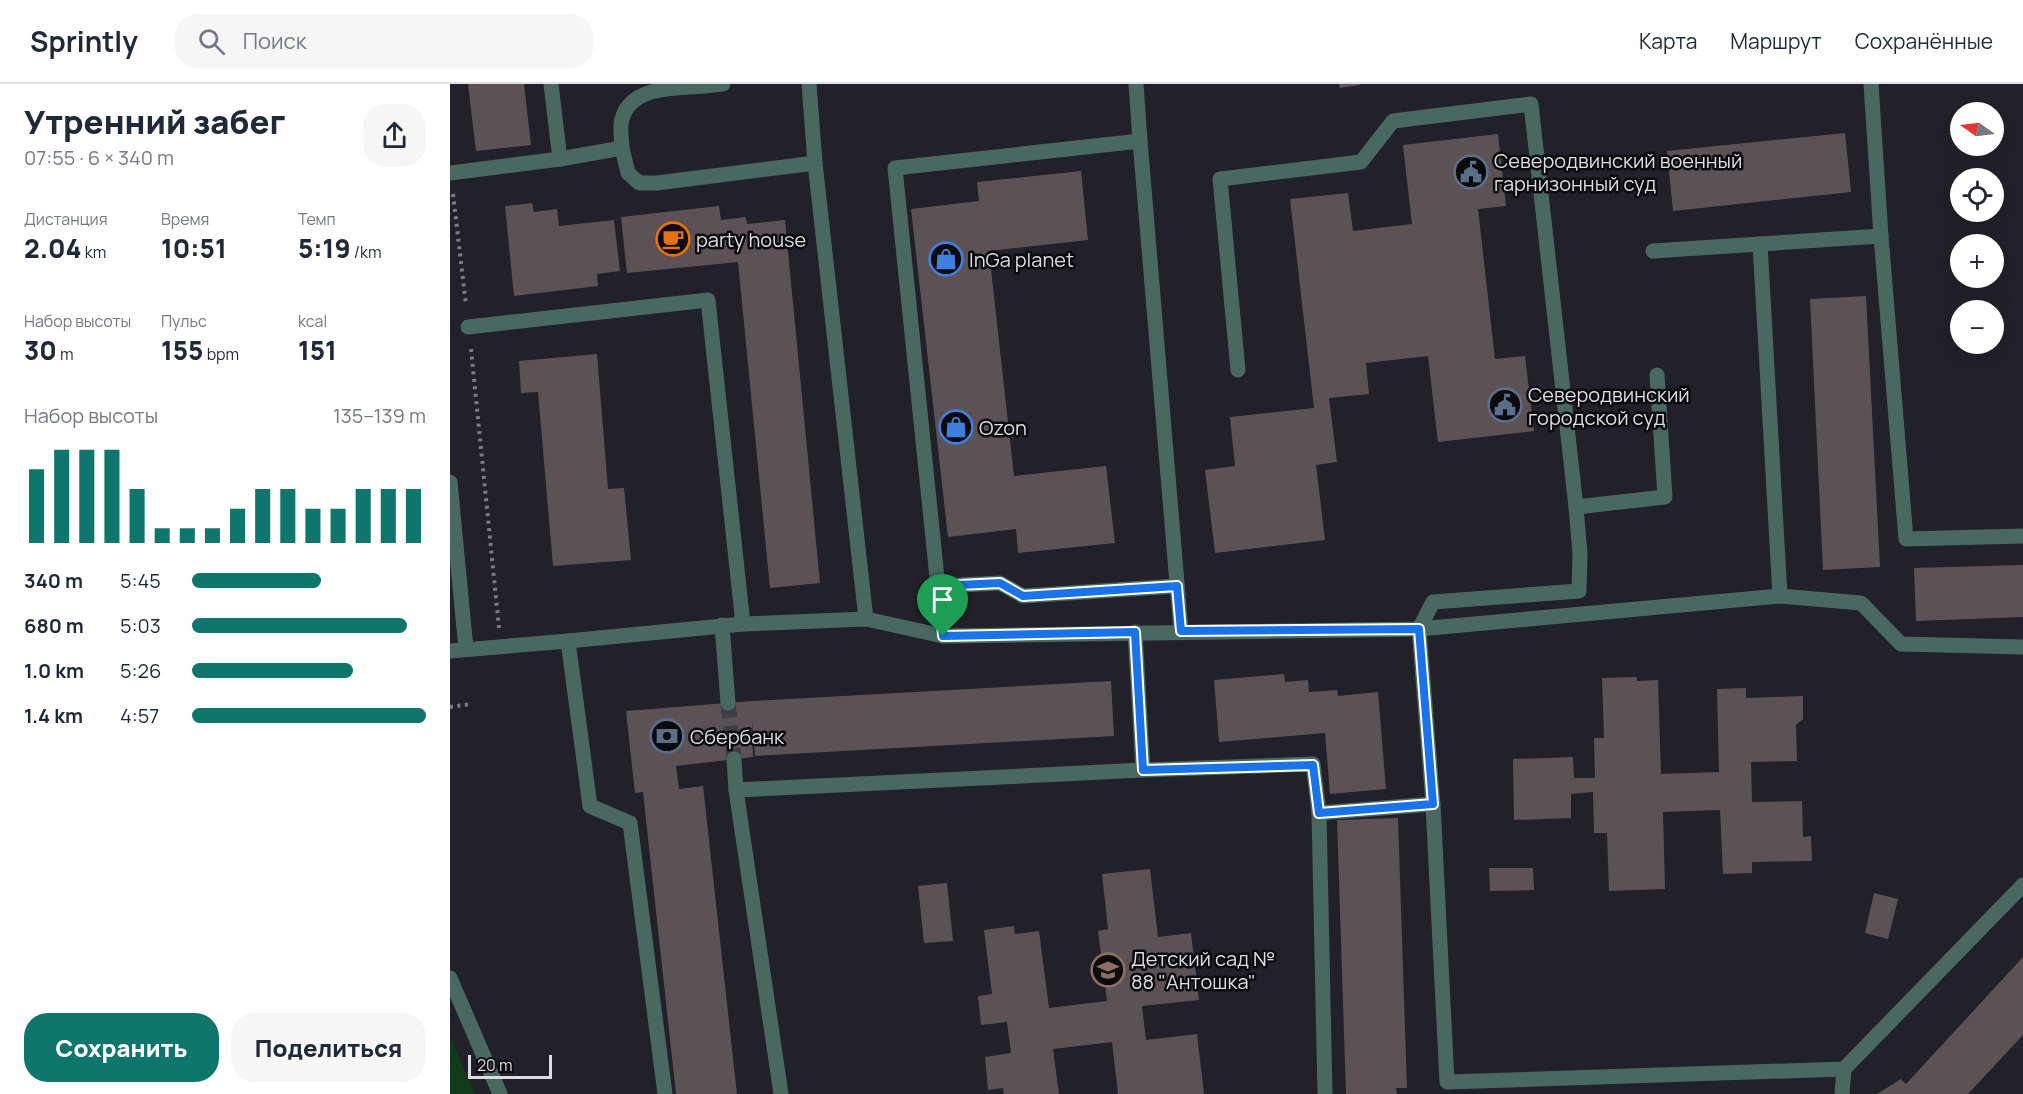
<!DOCTYPE html>
<html lang="ru">
<head>
<meta charset="utf-8">
<style>
  :root { --surface:#fff; --page:#f6f6f7; --text:#1f2937; --muted:#747a83; --line:#e0e1e3; --accent:#0f766e }
  body { margin:0; font-family:Manrope,sans-serif; background:var(--page); color:var(--text); height:100vh; display:flex; flex-direction:column; font-size:22px; white-space:nowrap }
  * { box-sizing:border-box; margin:0 }
  p { font-size:20px; color:var(--muted) }
  .icon { flex:none; width:33px; height:33px; fill:none; stroke:currentColor; stroke-width:2; stroke-linecap:round; stroke-linejoin:round }
  .map { position:relative; flex:1; overflow:hidden }
  .sheet { display:flex; flex-direction:column; background:var(--surface); width:450px }
  .sheet>* { flex:none }
  .needle { width:39px; rotate:284deg }
  .controls { position:absolute; left:1500px; top:18px; display:grid; gap:12px }
  .controls a { display:grid; place-items:center; width:54px; height:54px; border-radius:50%; background:var(--surface); box-shadow:0 6px 24px #0002; font-size:30px }
  .scale { position:absolute; left:18px; bottom:15px; width:84px; box-sizing:border-box; padding-left:6px; border:3px solid #dddce1; border-top:0; font-size:16px; line-height:21px; white-space:nowrap; color:#dddce1; -webkit-text-stroke:4px #0b0b0e; paint-order:stroke }
  .pin { position:absolute; display:grid; place-items:center; width:51px; height:51px; color:#fff; margin:-62px -26px; border-radius:50% 50% 50% 0; rotate:-45deg; box-shadow:0 0 6px #0007 }
  .pin .icon { rotate:45deg }
  .round { display:grid; place-items:center; flex:none; width:63px; height:63px; border-radius:24px; background:var(--page) }
  .overview { display:flex; align-items:center; justify-content:space-between; height:102px; padding:0 24px }
  h1 { font-size:33px; font-weight:800; line-height:45px }
  .metrics { display:grid; grid-template-columns:repeat(3,1fr); gap:9px; height:102px; padding:6px 24px }
  .metrics div { display:grid; align-content:center }
  .metrics b { font-size:26px; font-weight:800 }
  .metrics small { font-size:16px; font-weight:400 }
  .metrics p { font-size:16px }
  .chart { height:168px; padding:12px 24px }
  .chart p { display:flex; justify-content:space-between }
  .chart svg { width:100%; height:108px; margin-top:6px; stroke:var(--accent); stroke-width:6 }
  .primary-button { display:flex; gap:12px; margin-top:auto; padding:12px 24px }
  .primary-button a { flex:1; height:69px; border-radius:24px; background:var(--accent); color:#fff; font-size:24px; font-weight:800; line-height:69px; text-align:center }
  .primary-button a+a { background:var(--page); color:var(--text) }
  ul { padding:0 24px; list-style:none; font-size:20px }
  li { display:grid; grid-template-columns:96px 72px 1fr; align-items:center; height:45px }
  li i { height:15px; border-radius:8px; background:var(--accent) }
  header { display:flex; align-items:center; gap:36px; box-sizing:border-box; height:84px; padding:0 30px; background:var(--surface); border-bottom:2px solid var(--line) }
  header strong { font-size:28px }
  nav { display:flex; gap:33px; margin-inline-start:auto; font-size:21px }
  .search { width:420px; height:54px; background:var(--page); display:flex; align-items:center; gap:15px; box-sizing:border-box; padding:0 21px; border-radius:24px; color:var(--muted); font-size:22px }
  main { display:flex; flex:1; min-height:0 }
  .map>svg:first-child { display:block }
  .green { fill:#123a1c }
  .building { fill:#5c5255 }
  .lines { fill:none; stroke-linecap:round; stroke-linejoin:round }
  .minor-tunnel { stroke:#3e3c44; stroke-width:15; stroke-dasharray:15 8; stroke-linecap:butt }
  .path { stroke:#7e7c83; stroke-width:4; stroke-dasharray:3 4.5; stroke-linecap:butt }
  .minor { stroke:#486860; stroke-width:15 }
  .route-casing { stroke:#fff; stroke-width:12 }
  .route { stroke:#1a73e8; stroke-width:8 }
  .labels { text-anchor:middle; dominant-baseline:central; stroke-width:5; stroke-linejoin:round; paint-order:stroke }
  .poi-label { font-size:20px; fill:#dddce1; stroke:#0b0b0e; text-anchor:start }
</style>
</head>
<body>
<header>
<strong>Sprintly</strong>
<div class="search"><svg class="icon" aria-label="search" viewBox="0 0 24 24"><circle cx="10" cy="10" r="6"/><path d="M15 15l6 6"/></svg>Поиск</div>
<nav><a>Карта</a><a>Маршрут</a><a>Сохранённые</a></nav>
</header>
<main>
<section class="sheet">
<div class="overview"><div><h1>Утренний забег</h1><p>07:55 · 6 × 340 m</p></div><a class="round"><svg class="icon" aria-label="share" viewBox="0 0 24 24"><path d="M12 15V3M7 8l5-5 5 5M5 13v7h14v-7"/></svg></a></div>
<div class="metrics">
<div><p>Дистанция</p><b>2.04<small> km</small></b></div>
<div><p>Время</p><b>10:51</b></div>
<div><p>Темп</p><b>5:19<small> /km</small></b></div>
</div>
<div class="metrics">
<div><p>Набор высоты</p><b>30<small> m</small></b></div>
<div><p>Пульс</p><b>155<small> bpm</small></b></div>
<div><p>kcal</p><b>151</b></div>
</div>
<div class="chart"><p><span>Набор высоты</span>135–139 m</p>
<svg viewBox="0 0 160 44" preserveAspectRatio="none"><path d="M5 44V14M15 44V6M25 44V6M35 44V6M45 44V22M55 44V38M65 44V38M75 44V38M85 44V30M95 44V22M105 44V22M115 44V30M125 44V30M135 44V22M145 44V22M155 44V22"/></svg>
</div>
<ul>
<li><b>340 m</b>5:45<i style="width:55%"></i></li>
<li><b>680 m</b>5:03<i style="width:92%"></i></li>
<li><b>1.0 km</b>5:26<i style="width:69%"></i></li>
<li><b>1.4 km</b>4:57<i style="width:100%"></i></li>
</ul>
<div class="primary-button"><a>Сохранить</a><a>Поделиться</a></div>
</section>
<div class="map">
<svg width="1573" height="1010" viewBox="0 0 1573 1010">
  <rect width="100%" height="100%" fill="#222028"/>
  <!-- green -->
  <path class="green" d="M 0,952 L 0,953 L 25,1010 L 0,1010 Z"/>
  <!-- building -->
  <g class="building">
    <path d="M 18,0 L 74,0 L 81,61 L 26,67 Z"/>
    <path d="M 889,0 L 910,0 L 910,1 L 890,4 Z"/>
    <path d="M 1395,49 L 1401,108 L 1223,127 L 1217,67 Z"/>
    <path d="M 1048,50 L 1056,122 L 1028,125 L 1045,275 L 1075,272 L 1084,347 L 988,358 L 978,272 L 916,279 L 919,310 L 879,314 L 887,378 L 866,381 L 875,456 L 765,469 L 755,386 L 785,382 L 780,333 L 864,324 L 840,115 L 898,109 L 903,147 L 962,140 L 953,61 Z"/>
    <path d="M 631,87 L 638,156 L 539,167 L 564,392 L 656,382 L 665,459 L 568,469 L 566,445 L 498,453 L 461,125 L 529,117 L 527,98 Z"/>
    <path d="M 82,119 L 84,128 L 107,125 L 109,142 L 164,136 L 170,187 L 147,190 L 148,202 L 64,212 L 55,122 Z"/>
    <path d="M 269,122 L 271,136 L 296,133 L 297,140 L 335,136 L 370,499 L 320,504 L 288,178 L 177,189 L 171,133 Z"/>
    <path d="M 1416,212 L 1430,483 L 1373,486 L 1360,215 Z"/>
    <path d="M 147,270 L 158,405 L 174,404 L 181,476 L 103,482 L 88,308 L 71,309 L 69,277 Z"/>
    <path d="M 1573,481 L 1573,533 L 1466,537 L 1464,484 Z"/>
    <path d="M 834,590 L 835,598 L 858,596 L 859,608 L 887,606 L 888,612 L 928,608 L 936,705 L 880,710 L 875,649 L 769,658 L 764,596 Z"/>
    <path d="M 1187,593 L 1187,597 L 1208,596 L 1211,690 L 1269,688 L 1267,605 L 1296,604 L 1296,614 L 1353,612 L 1353,635 L 1346,641 L 1347,677 L 1301,678 L 1302,718 L 1352,717 L 1353,753 L 1361,752 L 1362,777 L 1302,778 L 1302,789 L 1273,790 L 1270,726 L 1213,728 L 1215,805 L 1159,807 L 1157,749 L 1144,749 L 1143,708 L 1121,710 L 1121,734 L 1064,736 L 1063,675 L 1123,673 L 1124,694 L 1145,694 L 1144,654 L 1154,654 L 1152,594 Z"/>
    <path d="M 661,597 L 664,652 L 305,672 L 302,637 L 303,673 L 226,682 L 229,705 L 253,702 L 287,1010 L 226,1010 L 193,708 L 185,709 L 176,627 L 302,617 Z"/>
    <path d="M 948,734 L 957,1004 L 946,1004 L 947,1010 L 896,1010 L 887,736 Z"/>
    <path d="M 1039,784 L 1083,784 L 1084,806 L 1040,807 Z"/>
    <path d="M 700,785 L 708,853 L 741,849 L 749,916 L 692,922 L 696,956 L 747,950 L 754,1010 L 668,1010 L 662,958 L 603,965 L 609,1010 L 554,1010 L 553,1004 L 538,1006 L 535,973 L 561,969 L 557,938 L 531,941 L 528,912 L 542,910 L 534,846 L 564,842 L 565,850 L 589,847 L 599,924 L 657,917 L 648,847 L 658,845 L 652,790 Z"/>
    <path d="M 497,799 L 503,857 L 474,859 L 468,802 Z"/>
    <path d="M 1424,809 L 1448,815 L 1438,855 L 1415,849 Z"/>
    <path d="M 1573,873 L 1573,951 L 1518,1010 L 1427,1010 L 1451,995 L 1456,1000 Z"/>
  </g>
  <g class="lines">
    <!-- minor-tunnel -->
    <path class="minor-tunnel" d="M 278,619 L 284,675"/>
    <!-- path -->
    <g class="path">
      <path d="M 3,110 L 16,221"/>
      <path d="M 21,265 L 49,544"/>
      <path d="M 0,623 L 22,620"/>
    </g>
    <!-- minor -->
    <g class="minor">
      <path d="M 101,0 L 110,75"/>
      <path d="M 254,0 L 254,2 L 273,0"/>
      <path d="M 359,0 L 365,79 L 416,535"/>
      <path d="M 686,0 L 690,57"/>
      <path d="M 172,64 L 178,89 L 189,99 L 207,99 L 365,79"/>
      <path d="M 0,89 L 110,75 L 172,64 C 172,55 169,43 172,35 C 181,1 226,5 254,2"/>
      <path d="M 1431,152 L 1456,455 L 1573,452"/>
      <path d="M 1310,160 L 1431,152 L 1421,0"/>
      <path d="M 18,243 L 258,216 L 293,540"/>
      <path d="M 788,286 L 770,95 L 911,78 L 943,37 L 1081,20 L 1126,423 L 1215,413 L 1207,291"/>
      <path d="M 0,398 L 16,565"/>
      <path d="M 1126,423 L 1130,470 L 1129,507 L 983,518 L 969,545 L 983,720 L 997,998 L 1394,985 L 1573,801"/>
      <path d="M 488,502 L 550,499 L 573,512 L 727,502"/>
      <path d="M 1330,512 L 1411,519 L 1451,560 L 1573,563"/>
      <path d="M 272,541 L 278,619"/>
      <path d="M 685,548 L 693,686"/>
      <path d="M 493,552 L 445,84 L 690,57 L 731,547"/>
      <path d="M 118,557 L 140,722 L 180,739 L 215,1010"/>
      <path d="M 0,567 L 118,557 L 293,540 L 416,535 L 493,552 L 969,545 L 1330,512 L 1310,160 L 1203,167"/>
      <path d="M 284,675 L 286,706 L 693,686 L 863,680 L 869,729 L 875,1010"/>
      <path d="M 286,706 L 331,1010"/>
      <path d="M 869,729 L 983,720"/>
      <path d="M 0,894 L 50,1010"/>
      <path d="M 1392,1010 L 1394,985"/>
    </g>
  </g>
  <g class="lines">
    <!-- route casing -->
    <g class="route-casing">
      <path id="route" d="M 550,499 L 573,512 L 727,502 L 731,547 L 969,545 L 983,720 L 869,729 L 863,681 L 693,686 L 685,548 L 493,552 L 488,502 Z"/>
    </g>
    <!-- route -->
    <use href="#route" class="route"/>
  </g>
  <!-- icons -->
  <defs>
    <g id="civic-ring" transform="scale(1.725)"><circle r="9.5" fill="#0b0b0e" stroke="#5c6f8a" stroke-width="1.5"/><path d="M-.6-6.5H3V-4.5H.6V-3L4-1V1h2V6H-6V1h2V-1L-.6-3ZM-1.2 2.5V6h2.4V2.5Z" fill="#5c6f8a"/></g>
    <g id="cafe-ring" transform="scale(1.725)"><circle r="9.5" fill="#0b0b0e" stroke="#e8710a" stroke-width="1.5"/><path d="M-5.5-4.5H6V0H3Q3 3.5 0 3.5H-2.5Q-5.5 3.5-5.5 0ZM3-3.2v2h1.7v-2ZM-6 4.5H4V6H-6Z" fill="#e8710a"/></g>
    <g id="shop-ring" transform="scale(1.725)"><circle r="9.5" fill="#0b0b0e" stroke="#3f7fe0" stroke-width="1.5"/><path d="M-5-2.5h2.3a2.7 3.5 0 0 1 5.4 0H5L5.5 6h-11ZM-1.5-2.5h3a1.5 2.3 0 0 0-3 0Z" fill="#3f7fe0"/></g>
    <g id="bank-ring" transform="scale(1.725)"><circle r="9.5" fill="#0b0b0e" stroke="#5c6f8a" stroke-width="1.5"/><path d="M-6-4H6V4H-6ZM0-2.3a2.3 2.3 0 1 0 0 4.6a2.3 2.3 0 1 0 0-4.6Z" fill="#5c6f8a"/></g>
    <g id="school-ring" transform="scale(1.725)"><circle r="9.5" fill="#0b0b0e" stroke="#8d6e63" stroke-width="1.5"/><path d="M0-5L7-2L0 1L-7-2ZM-4 1L0 2.5L4 1V4Q0 6-4 4Z" fill="#8d6e63"/></g>
  </defs>
  <g fill-rule="evenodd">
    <use href="#civic-ring" x="1021" y="88"/>
    <use href="#cafe-ring" x="223" y="155"/>
    <use href="#shop-ring" x="496" y="175"/>
    <use href="#civic-ring" x="1055" y="321"/>
    <use href="#shop-ring" x="506" y="343"/>
    <use href="#bank-ring" x="217" y="652"/>
    <use href="#school-ring" x="658" y="886"/>
  </g>
  <g class="labels">
    <!-- poi labels -->
    <g class="poi-label">
      <text x="1044" y="76">Северодвинский военный<tspan x="1044" dy="23">гарнизонный суд</tspan></text>
      <text x="246" y="155">party house</text>
      <text x="519" y="175">InGa planet</text>
      <text x="1078" y="310">Северодвинский<tspan x="1078" dy="23">городской суд</tspan></text>
      <text x="529" y="343">Ozon</text>
      <text x="240" y="652">Сбербанк</text>
      <text x="681" y="874">Детский сад №<tspan x="681" dy="23">88 "Антошка"</tspan></text>
    </g>
  </g>
</svg>
<div class="controls">
<a><svg class="needle" viewBox="-14 -14 28 28"><path d="M0-13l5 13h-10z" fill="#e53935"/><path d="M0 13l5-13h-10z" fill="#747a83"/></svg></a>
<a><svg class="icon" aria-label="locate" viewBox="0 0 24 24"><circle cx="12" cy="12" r="6"/><path d="M12 2v4M12 18v4M2 12h4M18 12h4"/></svg></a>
<a>+</a>
<a>−</a>
</div>
<div class="scale">20 m</div>
<div class="pin" style="left:493px;top:552px;background:#1e9e55"><svg class="icon" aria-label="arrive" viewBox="0 0 24 24"><path d="M6 21V4h12l-3 4 3 4H6"/></svg></div>
</div>
</main>
</body>
</html>
